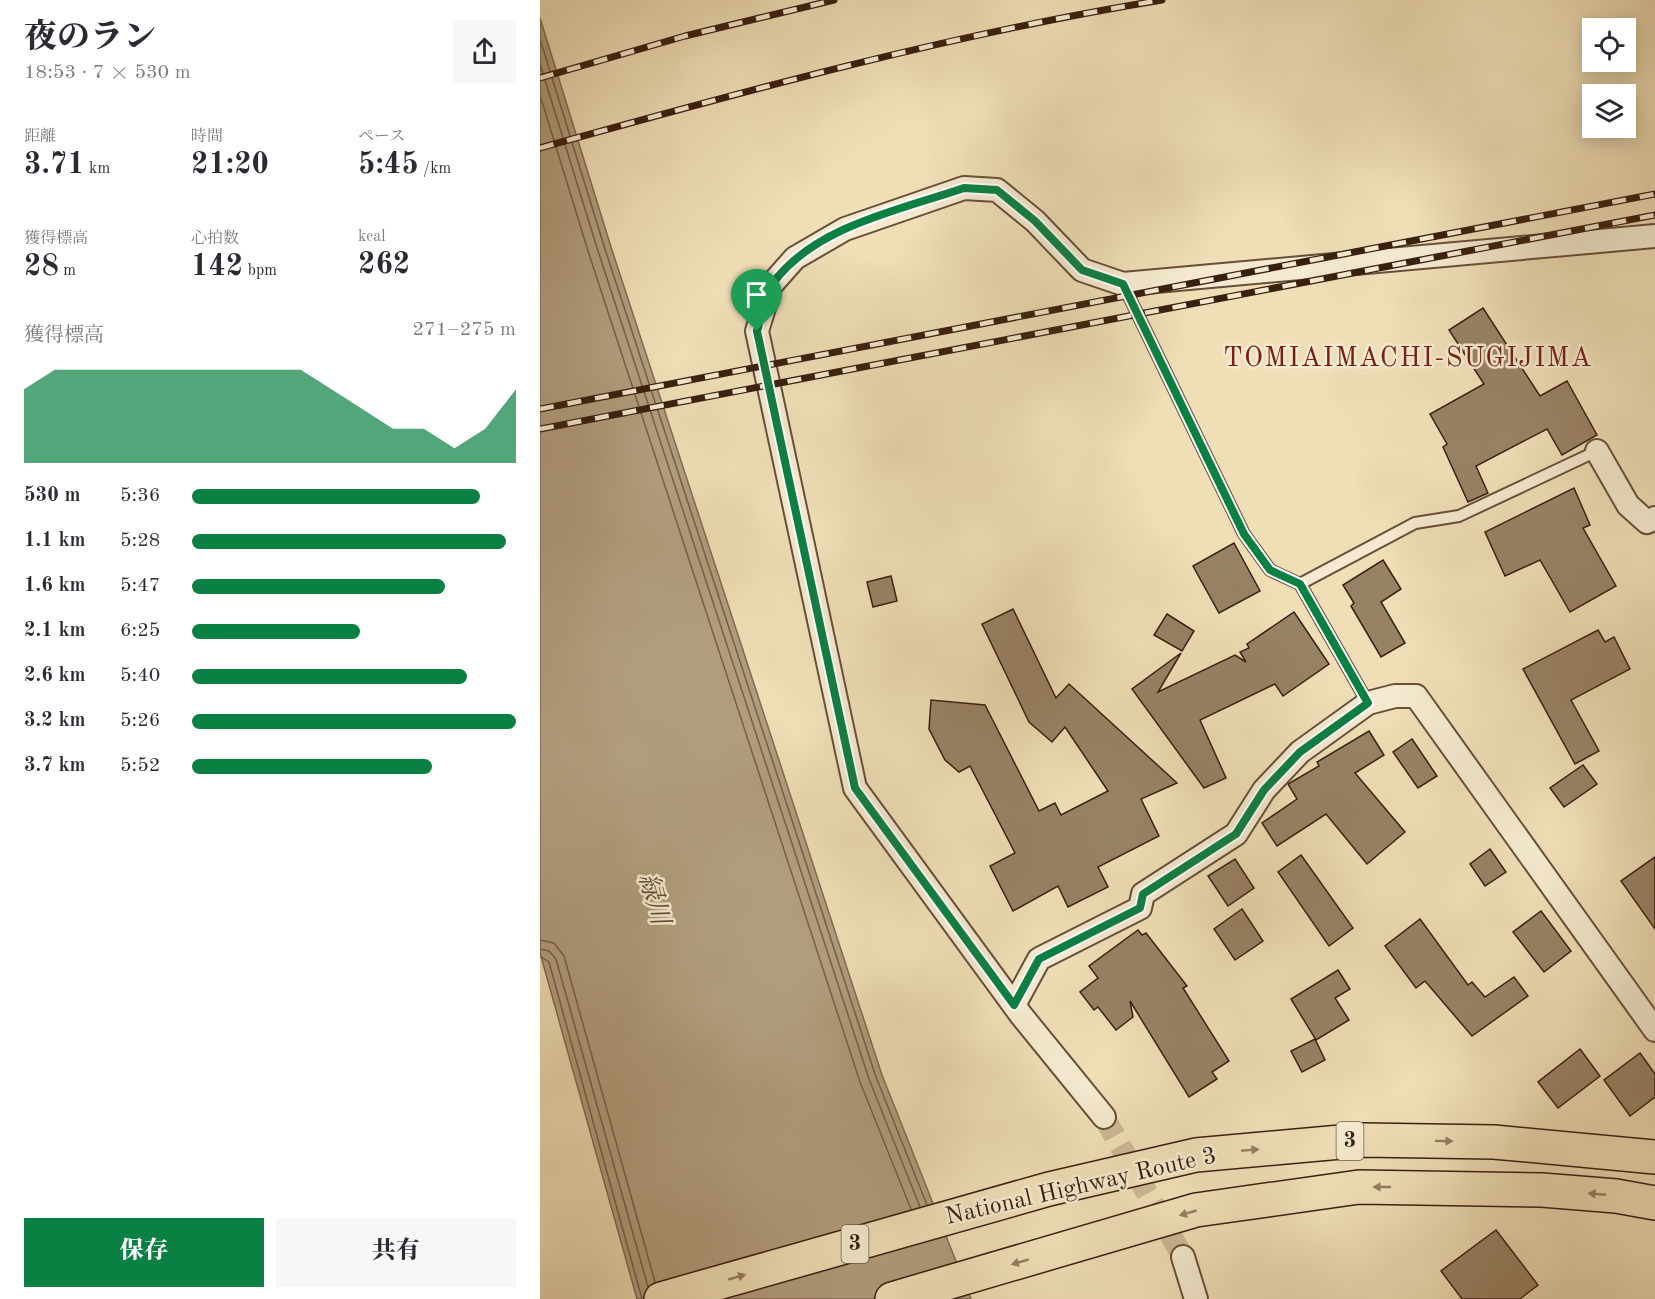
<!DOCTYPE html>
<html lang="ja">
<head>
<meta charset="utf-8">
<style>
  :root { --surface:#fff; --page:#f7f7f7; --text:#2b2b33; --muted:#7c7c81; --accent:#0b8043 }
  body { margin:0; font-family:"Old Standard TT","Noto Serif JP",serif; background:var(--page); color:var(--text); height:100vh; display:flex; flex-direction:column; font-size:22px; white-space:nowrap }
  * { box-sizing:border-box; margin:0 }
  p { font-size:20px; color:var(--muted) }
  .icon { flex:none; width:33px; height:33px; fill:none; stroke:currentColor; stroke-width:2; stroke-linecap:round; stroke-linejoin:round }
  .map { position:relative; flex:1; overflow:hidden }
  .panel { display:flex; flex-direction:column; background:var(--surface); width:540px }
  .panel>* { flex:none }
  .controls { position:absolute; left:1042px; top:18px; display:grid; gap:12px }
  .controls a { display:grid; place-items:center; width:54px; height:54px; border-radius:0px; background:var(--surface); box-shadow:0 3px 15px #0003; font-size:30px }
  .pin { position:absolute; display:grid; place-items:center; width:51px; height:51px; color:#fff; margin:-62px -26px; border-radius:50% 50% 50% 0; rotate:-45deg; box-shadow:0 0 6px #0007 }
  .pin .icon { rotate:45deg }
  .round { display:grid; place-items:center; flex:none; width:63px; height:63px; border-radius:0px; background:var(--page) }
  .head { display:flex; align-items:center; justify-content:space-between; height:102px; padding:0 24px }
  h1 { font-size:33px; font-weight:800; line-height:45px }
  .stats { display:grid; grid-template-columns:repeat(3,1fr); gap:9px; height:102px; padding:6px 24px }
  .stats div { display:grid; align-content:center }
  .stats b { font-size:30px; font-weight:800 }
  .stats small { font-size:16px; font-weight:400 }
  .stats p { font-size:16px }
  .chart { height:168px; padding:12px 24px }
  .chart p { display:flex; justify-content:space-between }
  .chart svg { width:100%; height:108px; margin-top:6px; fill:var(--accent); opacity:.7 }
  .cta { display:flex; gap:12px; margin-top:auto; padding:12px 24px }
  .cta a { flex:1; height:69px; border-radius:0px; background:var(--accent); color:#fff; font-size:24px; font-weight:800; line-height:69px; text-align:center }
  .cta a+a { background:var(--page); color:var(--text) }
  ul { padding:0 24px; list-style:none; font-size:20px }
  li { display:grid; grid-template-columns:96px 72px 1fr; align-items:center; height:45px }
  li i { height:15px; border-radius:8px; background:var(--accent) }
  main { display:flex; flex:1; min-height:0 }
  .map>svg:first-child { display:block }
  .water { fill:#b19d7d; stroke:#816b51; stroke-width:1.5 }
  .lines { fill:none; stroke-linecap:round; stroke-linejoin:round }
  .shore { stroke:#765e46; stroke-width:1.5 }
  .building { fill:#988265; stroke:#3a1f0e; stroke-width:1.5 }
  .minor-tunnel { stroke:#cbb894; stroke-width:22; stroke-dasharray:22 11; stroke-linecap:butt }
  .service-casing { stroke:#674f38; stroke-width:14 }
  .minor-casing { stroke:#674f38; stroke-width:26 }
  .trunk-casing { stroke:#3a1f0e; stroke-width:36 }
  .service { stroke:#f5ead0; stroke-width:10 }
  .minor { stroke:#f5ead0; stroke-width:22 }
  .trunk { stroke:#efdeb6; stroke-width:33 }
  .rail-casing { stroke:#3a1f0e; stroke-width:7 }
  .rail { stroke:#f5ead0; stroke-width:4.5; stroke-dasharray:14; stroke-linecap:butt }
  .oneway { fill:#947e62 }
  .route-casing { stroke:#fff; stroke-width:12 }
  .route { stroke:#0b8043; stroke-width:8 }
  .labels { text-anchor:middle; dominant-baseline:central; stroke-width:5; stroke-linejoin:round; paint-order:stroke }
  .shield { fill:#f5ead0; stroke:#725c48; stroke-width:1.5 }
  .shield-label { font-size:22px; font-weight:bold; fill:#3a1f0e }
  .street-label { font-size:24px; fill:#3a1f0e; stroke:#f5ead0 }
  .water-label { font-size:26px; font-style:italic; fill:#644b35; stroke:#f5ead0 }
  .quarter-label { font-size:27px; letter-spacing:1.5px; fill:#7a1f14; stroke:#f5ead0 }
</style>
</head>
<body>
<main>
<section class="panel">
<div class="head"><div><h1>夜のラン</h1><p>18:53 · 7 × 530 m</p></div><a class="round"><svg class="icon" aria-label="share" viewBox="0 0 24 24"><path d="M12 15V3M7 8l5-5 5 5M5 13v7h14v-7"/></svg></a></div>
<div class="stats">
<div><p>距離</p><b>3.71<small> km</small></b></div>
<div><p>時間</p><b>21:20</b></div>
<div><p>ペース</p><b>5:45<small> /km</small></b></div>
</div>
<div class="stats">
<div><p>獲得標高</p><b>28<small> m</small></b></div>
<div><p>心拍数</p><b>142<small> bpm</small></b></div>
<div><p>kcal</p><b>262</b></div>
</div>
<div class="chart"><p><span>獲得標高</span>271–275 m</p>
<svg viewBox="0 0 160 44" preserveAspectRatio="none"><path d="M0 44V14L10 6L20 6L30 6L40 6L50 6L60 6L70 6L80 6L90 6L100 14L110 22L120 30L130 30L140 38L150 30L160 14V44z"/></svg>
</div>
<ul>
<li><b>530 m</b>5:36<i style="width:89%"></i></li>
<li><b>1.1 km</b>5:28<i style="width:97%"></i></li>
<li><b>1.6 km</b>5:47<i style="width:78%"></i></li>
<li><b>2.1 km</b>6:25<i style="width:52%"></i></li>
<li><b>2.6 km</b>5:40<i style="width:85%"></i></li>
<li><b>3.2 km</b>5:26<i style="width:100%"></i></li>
<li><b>3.7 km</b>5:52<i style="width:74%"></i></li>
</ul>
<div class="cta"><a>保存</a><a>共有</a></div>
</section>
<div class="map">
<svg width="1115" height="1299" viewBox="0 0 1115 1299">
  <rect width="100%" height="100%" fill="#efdeb6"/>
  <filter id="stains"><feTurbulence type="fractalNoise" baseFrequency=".00333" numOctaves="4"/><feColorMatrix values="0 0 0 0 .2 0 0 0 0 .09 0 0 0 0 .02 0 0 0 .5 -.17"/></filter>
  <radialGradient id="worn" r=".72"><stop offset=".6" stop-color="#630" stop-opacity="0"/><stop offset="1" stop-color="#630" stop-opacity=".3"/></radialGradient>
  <!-- water -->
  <path class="water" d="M 0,18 L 71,247 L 342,1075 L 431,1299 L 97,1299 L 0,953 Z"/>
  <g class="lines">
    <!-- shore -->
    <g class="shore">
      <path d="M 0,39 L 65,249 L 336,1077 L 387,1205"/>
      <path d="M 0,64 L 58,251 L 329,1079 L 380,1207"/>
      <path d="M 0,95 L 49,254 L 320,1082 L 371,1209"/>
      <path d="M 0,940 L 14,943 L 24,956 L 115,1282"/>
      <path d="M 0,949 L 9,951 L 16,959 L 108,1287"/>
      <path d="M 0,956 L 9,962 L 102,1299"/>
    </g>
  </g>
  <!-- building -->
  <g class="building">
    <path d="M 943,308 L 1000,396 L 1027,381 L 1057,435 L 1022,455 L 1007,429 L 936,466 L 948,493 L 928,502 L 903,447 L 907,444 L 890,414 L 944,384 L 909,330 Z"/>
    <path d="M 1034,488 L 1050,525 L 1043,528 L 1076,586 L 1030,612 L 1000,560 L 965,576 L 945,532 Z"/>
    <path d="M 694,543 L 720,591 L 679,613 L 653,566 Z"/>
    <path d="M 843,560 L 861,589 L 841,602 L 865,643 L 841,657 L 811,606 L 814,603 L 803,585 Z"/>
    <path d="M 351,576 L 357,601 L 333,607 L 327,582 Z"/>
    <path d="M 473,609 L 516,698 L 529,684 L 637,783 L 601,799 L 619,836 L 558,867 L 568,887 L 528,907 L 518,886 L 473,911 L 450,866 L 475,853 L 430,766 L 419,772 L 405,760 L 389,729 L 391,700 L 445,705 L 499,811 L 515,803 L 521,815 L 568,791 L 525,727 L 512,742 L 489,722 L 442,624 Z"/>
    <path d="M 754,612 L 789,664 L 743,696 L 735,684 L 660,720 L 686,778 L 664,788 L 592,689 L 641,653 L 618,692 L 695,655 L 706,662 L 700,652 L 709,648 L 707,644 Z"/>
    <path d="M 627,614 L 654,631 L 642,651 L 614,635 Z"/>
    <path d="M 1058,630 L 1065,642 L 1074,637 L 1090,669 L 1031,700 L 1059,751 L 1035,764 L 983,669 Z"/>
    <path d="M 829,731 L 844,755 L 815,773 L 865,832 L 827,864 L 786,814 L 737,846 L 722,823 L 757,799 L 748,784 L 779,766 L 777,762 Z"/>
    <path d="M 872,739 L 897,776 L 878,788 L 853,752 Z"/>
    <path d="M 1043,765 L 1057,784 L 1024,807 L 1010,788 Z"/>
    <path d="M 950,849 L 966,872 L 945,886 L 930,864 Z"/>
    <path d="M 761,855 L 813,928 L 789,946 L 738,872 Z"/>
    <path d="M 1115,857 L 1115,929 L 1081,881 Z"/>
    <path d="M 695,859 L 714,888 L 688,906 L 668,876 Z"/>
    <path d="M 702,909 L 723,941 L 695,960 L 674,929 Z"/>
    <path d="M 1001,911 L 1031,951 L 1004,972 L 973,932 Z"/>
    <path d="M 880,919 L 928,985 L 932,982 L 945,997 L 974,977 L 988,996 L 932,1036 L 885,981 L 876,988 L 845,946 Z"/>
    <path d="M 598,930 L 602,935 L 606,933 L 647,986 L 643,988 L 689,1061 L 672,1072 L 677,1079 L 649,1097 L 590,1001 L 593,1017 L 576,1030 L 558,1007 L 554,1010 L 540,992 L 558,978 L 549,966 Z"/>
    <path d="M 798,970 L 810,989 L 795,998 L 809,1020 L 776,1040 L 751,999 Z"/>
    <path d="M 775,1039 L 785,1060 L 762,1072 L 751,1051 Z"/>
    <path d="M 1040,1049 L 1060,1076 L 1018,1108 L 998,1082 Z"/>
    <path d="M 1100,1053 L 1115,1074 L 1115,1097 L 1090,1116 L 1064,1080 Z"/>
    <path d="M 956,1230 L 998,1285 L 980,1299 L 922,1299 L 901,1271 Z"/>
  </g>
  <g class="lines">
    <!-- minor-tunnel -->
    <path class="minor-tunnel" d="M 564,1117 L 643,1257"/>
    <!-- service casing -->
    <g class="service-casing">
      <g id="service">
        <path d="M 583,284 L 704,534 L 730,570 L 760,584 L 828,703"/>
        <path d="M 760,584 L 875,523 L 919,516 L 1057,451"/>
      </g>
    </g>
    <!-- minor casing -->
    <g class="minor-casing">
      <g id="minor">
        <path d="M 1057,451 L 1088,505 L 1107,522 L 1115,518"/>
        <path d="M 474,1005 L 499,959 L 600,908 L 603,894 L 696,834 L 724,790 L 760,752 L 828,703 L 855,696 L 876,696 L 1115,1030"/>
        <path d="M 564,1117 L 481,1015 L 315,788 L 217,331 L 231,285 L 255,258 L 305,229 L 424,188 L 457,190 L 495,221 L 542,270 L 583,284 L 1115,236"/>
        <path d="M 643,1257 L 656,1299"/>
      </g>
    </g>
    <!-- trunk casing -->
    <g class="trunk-casing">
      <g id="trunk">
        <path d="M 121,1299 L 509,1189 L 656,1155 L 823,1140 L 954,1142 L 1115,1157"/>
        <path d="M 352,1299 L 656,1210 L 819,1187 L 1002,1190 L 1076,1196 L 1115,1203"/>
      </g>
    </g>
    <!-- service -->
    <use href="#service" class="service"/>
    <!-- minor -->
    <use href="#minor" class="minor"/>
    <!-- trunk -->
    <use href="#trunk" class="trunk"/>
    <!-- rail casing -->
    <g class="rail-casing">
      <g id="rail">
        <path d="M 0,78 L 145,36 L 294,0"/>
        <path d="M 0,148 C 205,91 412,34 622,0"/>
        <path d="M 0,409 L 1115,194"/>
        <path d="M 0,429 L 1115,215"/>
      </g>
    </g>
    <!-- rail -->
    <use href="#rail" class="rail"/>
  </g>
  <!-- one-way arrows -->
  <defs><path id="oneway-solid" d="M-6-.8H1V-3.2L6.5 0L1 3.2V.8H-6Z" transform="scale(1.5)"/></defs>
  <g class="oneway">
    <use href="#oneway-solid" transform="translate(904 1141) rotate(1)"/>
    <use href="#oneway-solid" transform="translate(710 1150) rotate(-5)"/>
    <use href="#oneway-solid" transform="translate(842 1187) rotate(-180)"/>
    <use href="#oneway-solid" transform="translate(1057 1194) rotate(-175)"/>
    <use href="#oneway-solid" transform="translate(648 1213) rotate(164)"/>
    <use href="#oneway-solid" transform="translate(480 1262) rotate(164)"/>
    <use href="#oneway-solid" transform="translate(197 1277) rotate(-16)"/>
  </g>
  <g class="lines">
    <!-- route casing -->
    <g class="route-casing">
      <path id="route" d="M 424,188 L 457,190 L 495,221 L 542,270 L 583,284 L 704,534 L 730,570 L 760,584 L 828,703 L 760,752 L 724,790 L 696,834 L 603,894 L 600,908 L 499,959 L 474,1005 L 315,788 L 217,331 C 221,317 224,295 233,283 C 275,226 360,210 424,188 Z"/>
    </g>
    <!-- route -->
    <use href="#route" class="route"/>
  </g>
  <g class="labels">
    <!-- shield labels -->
    <g class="shield">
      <rect x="796.5" y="1122" width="27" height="38" rx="4.5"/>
      <rect x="301.5" y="1225" width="27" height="38" rx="4.5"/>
    </g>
    <g class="shield-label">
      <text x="810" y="1141">3</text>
      <text x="315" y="1244">3</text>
    </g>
    <!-- street labels -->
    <g class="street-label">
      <text transform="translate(541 1187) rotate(-13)">National Highway Route 3</text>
    </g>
    <!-- water labels -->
    <g class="water-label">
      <text transform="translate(113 899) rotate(74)">緑川</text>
    </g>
    <!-- quarter labels -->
    <g class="quarter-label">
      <text x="868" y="358">TOMIAIMACHI-SUGIJIMA</text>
    </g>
  </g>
  <rect width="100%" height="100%" filter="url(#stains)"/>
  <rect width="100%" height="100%" fill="url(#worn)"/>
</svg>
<div class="controls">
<a><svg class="icon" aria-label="locate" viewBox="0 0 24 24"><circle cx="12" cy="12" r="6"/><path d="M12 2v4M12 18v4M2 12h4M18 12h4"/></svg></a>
<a><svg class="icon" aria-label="layers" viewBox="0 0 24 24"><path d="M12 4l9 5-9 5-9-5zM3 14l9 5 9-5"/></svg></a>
</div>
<div class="pin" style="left:217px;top:331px;background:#1e9e55"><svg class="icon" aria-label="arrive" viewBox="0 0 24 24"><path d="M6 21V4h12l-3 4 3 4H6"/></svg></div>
</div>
</main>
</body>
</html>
